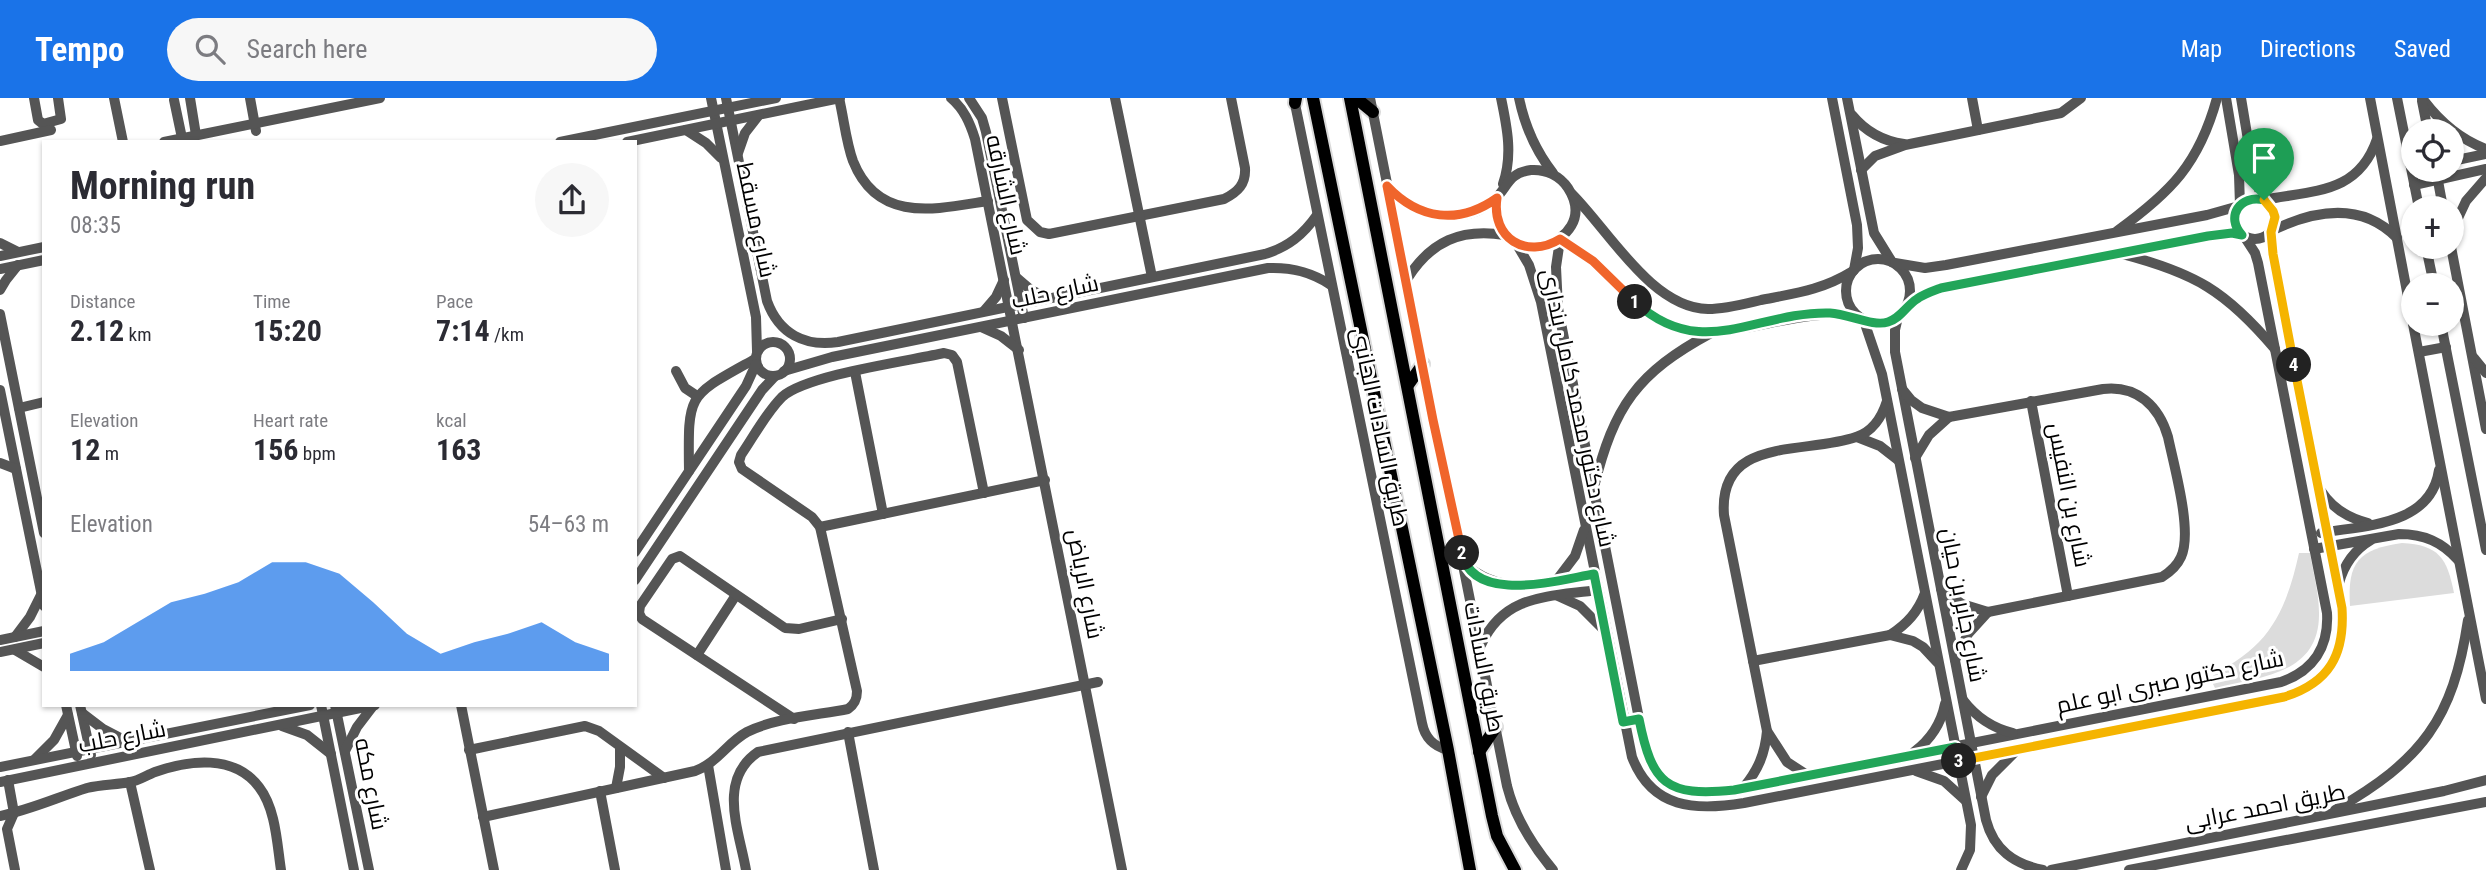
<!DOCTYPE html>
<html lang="en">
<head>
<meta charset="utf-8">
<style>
  :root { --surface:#fff; --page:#f7f7f7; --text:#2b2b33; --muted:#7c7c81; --accent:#1a73e8 }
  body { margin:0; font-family:"Roboto Condensed",Cairo,sans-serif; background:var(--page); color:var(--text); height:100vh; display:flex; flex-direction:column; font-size:26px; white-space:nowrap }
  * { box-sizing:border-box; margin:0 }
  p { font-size:23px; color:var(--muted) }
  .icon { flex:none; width:38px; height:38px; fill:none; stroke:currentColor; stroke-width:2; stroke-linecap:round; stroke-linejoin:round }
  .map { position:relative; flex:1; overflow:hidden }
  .side { position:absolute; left:42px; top:42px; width:595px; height:567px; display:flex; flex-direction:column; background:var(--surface); border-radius:0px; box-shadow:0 2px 5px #0004 }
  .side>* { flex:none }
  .tools { position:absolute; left:2401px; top:21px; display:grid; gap:14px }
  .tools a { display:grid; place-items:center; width:63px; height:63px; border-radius:50%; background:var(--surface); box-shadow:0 2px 5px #0004; font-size:35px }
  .pin { position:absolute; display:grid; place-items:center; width:60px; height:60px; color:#fff; margin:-72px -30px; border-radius:50% 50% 50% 0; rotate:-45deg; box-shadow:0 0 7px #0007 }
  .pin .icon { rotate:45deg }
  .km { position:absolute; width:35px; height:35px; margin:-18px; border-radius:50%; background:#222; color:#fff; font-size:19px; line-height:35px; text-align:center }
  .round { display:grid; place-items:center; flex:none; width:74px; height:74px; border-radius:37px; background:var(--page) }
  .summary { display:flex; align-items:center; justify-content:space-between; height:119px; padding:0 28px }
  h1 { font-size:38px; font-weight:700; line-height:52px }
  .stats { display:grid; grid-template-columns:repeat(3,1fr); gap:10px; height:119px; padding:7px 28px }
  .stats div { display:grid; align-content:center }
  .stats b { font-size:30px; font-weight:700 }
  .stats small { font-size:19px; font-weight:400 }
  .stats p { font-size:19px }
  .chart { height:196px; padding:14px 28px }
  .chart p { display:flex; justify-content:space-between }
  .chart svg { width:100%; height:126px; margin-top:7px; fill:var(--accent); opacity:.7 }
  header { display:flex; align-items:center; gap:42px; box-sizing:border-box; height:98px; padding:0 35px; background:var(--accent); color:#fff }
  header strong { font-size:33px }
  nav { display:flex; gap:38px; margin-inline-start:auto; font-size:24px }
  .search { width:490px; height:63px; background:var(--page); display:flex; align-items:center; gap:18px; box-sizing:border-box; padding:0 24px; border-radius:38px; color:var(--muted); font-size:26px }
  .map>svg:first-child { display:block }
  .green { fill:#dcdcdc }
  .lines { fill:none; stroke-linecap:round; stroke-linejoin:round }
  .major-casing { stroke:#dbdbdb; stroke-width:16 }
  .minor { stroke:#555; stroke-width:10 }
  .major { stroke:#000; stroke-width:12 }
  .split-1-casing { stroke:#fff; stroke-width:14 }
  .split-2-casing { stroke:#fff; stroke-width:14 }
  .split-3-casing { stroke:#fff; stroke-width:14 }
  .split-4-casing { stroke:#fff; stroke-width:14 }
  .split-5-casing { stroke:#fff; stroke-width:14 }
  .split-1 { stroke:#22a559; stroke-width:9 }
  .split-2 { stroke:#f0652b; stroke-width:9 }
  .split-3 { stroke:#22a559; stroke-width:9 }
  .split-4 { stroke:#f5b400; stroke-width:9 }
  .split-5 { stroke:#f5b400; stroke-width:9 }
  .labels { text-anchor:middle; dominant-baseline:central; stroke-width:6; stroke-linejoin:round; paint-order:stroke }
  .street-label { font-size:23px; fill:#000; stroke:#fff }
</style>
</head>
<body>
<header>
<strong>Tempo</strong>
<div class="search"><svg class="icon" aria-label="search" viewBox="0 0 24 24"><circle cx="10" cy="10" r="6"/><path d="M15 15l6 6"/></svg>Search here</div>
<nav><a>Map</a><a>Directions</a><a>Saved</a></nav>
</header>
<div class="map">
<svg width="2486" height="772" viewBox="0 0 2486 772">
  <rect width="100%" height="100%" fill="#fff"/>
  <!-- green -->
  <g class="green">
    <path d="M 2402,445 C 2439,447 2447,460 2454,495 L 2350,508 C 2347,464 2359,451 2402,445 Z"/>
    <path d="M 2299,455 L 2310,455 C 2313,474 2319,495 2319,515 C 2320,576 2261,579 2215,590 L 2210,580 C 2226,569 2246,558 2259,544 C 2282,520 2292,487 2299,455 Z"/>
  </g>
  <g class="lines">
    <!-- major casing -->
    <g class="major-casing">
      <g id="major">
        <path d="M 1313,0 L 1448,652 L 1470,772"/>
        <path d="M 1350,0 L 1492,718 L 1497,738 L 1515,772"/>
        <path d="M 1356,0 L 1373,14"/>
        <path d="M 1295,5 L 1296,0"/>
        <path d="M 1408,287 L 1423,266"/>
        <path d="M 1479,654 L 1496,629"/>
      </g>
    </g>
    <!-- minor -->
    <g class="minor">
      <path d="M 34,0 L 38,22 L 43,26 L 61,21 L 58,0"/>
      <path d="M 114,0 L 123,44"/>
      <path d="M 190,0 L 196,37"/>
      <path d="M 250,0 L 256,33"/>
      <path d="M 711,0 L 756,219 L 757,253"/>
      <path d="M 726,0 L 767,203 C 779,236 805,249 838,244 L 1265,156 C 1288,149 1303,137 1317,117"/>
      <path d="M 839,0 C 844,21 846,44 853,63 C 878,126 936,111 988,103"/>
      <path d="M 951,0 C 964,11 970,25 975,41 L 1122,772"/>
      <path d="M 969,0 L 982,20 L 986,34 L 1024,220"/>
      <path d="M 1002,0 L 1027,122 L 1040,134 L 1049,136 L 1224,101 C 1238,94 1246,86 1245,70 L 1231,0"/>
      <path d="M 1115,0 L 1152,179"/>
      <path d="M 1370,0 L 1507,688 C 1515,720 1532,747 1553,772"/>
      <path d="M 1501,0 C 1507,29 1513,57 1503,86"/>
      <path d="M 1519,0 C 1525,29 1535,52 1553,75"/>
      <path d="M 1832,0 L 1857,127 L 1858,150 L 1854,172"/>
      <path d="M 1847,0 L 1874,135 L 1892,164"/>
      <path d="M 1972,0 L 1978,32"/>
      <path d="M 2226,0 L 2239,77 L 2240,107"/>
      <path d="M 2241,0 L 2252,66 L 2262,102"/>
      <path d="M 2370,0 L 2413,225"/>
      <path d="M 2397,0 L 2419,110"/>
      <path d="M 2422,0 C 2439,23 2459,41 2486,51"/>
      <path d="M 1294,1 L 1422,625 C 1425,640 1433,648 1448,652"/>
      <path d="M 174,2 L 182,40"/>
      <path d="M 2422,3 L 2428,33"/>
      <path d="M 1852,17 C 1866,34 1882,43 1904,46"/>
      <path d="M 686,32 L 706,45 L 721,60"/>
      <path d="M 0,43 L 51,32"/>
      <path d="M 164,44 L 380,0"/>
      <path d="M 560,44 L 776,0"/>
      <path d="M 627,44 L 840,0"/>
      <path d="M 738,55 L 745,35 L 759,17"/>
      <path d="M 2452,63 L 2486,56"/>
      <path d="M 1861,72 L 1875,58 L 1905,47 L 2061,15 L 2081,0"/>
      <path d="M 2436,72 L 2443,110"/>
      <path d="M 2414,87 L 2486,71"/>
      <path d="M 1389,89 C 1415,118 1464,130 1495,101 C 1508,89 1508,75 1531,72 C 1546,71 1560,78 1568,90 C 1606,149 1485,181 1497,100"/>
      <path d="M 1572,96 C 1609,133 1652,210 1708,211 C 1726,211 1744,206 1761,202 C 1797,195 1822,192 1853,173"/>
      <circle cx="2255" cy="121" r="20"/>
      <path d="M 2264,102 C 2312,92 2358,97 2377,41"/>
      <path d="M 2117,133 C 2171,94 2199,66 2217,0"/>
      <path d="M 2271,133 C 2314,112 2361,103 2397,140"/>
      <path d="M 2452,133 L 2466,103 L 2486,80"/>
      <path d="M 1560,141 C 1577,151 1594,162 1608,176 C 1625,194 1641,214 1664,225 C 1725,253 1792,205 1859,219"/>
      <path d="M 1560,142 L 1556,169 L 1558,210 L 1644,646 C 1658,695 1689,697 1734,692 L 2281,584 C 2313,573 2329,549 2327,515 L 2258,165 L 2255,155 L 2244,138"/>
      <path d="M 0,145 L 18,154"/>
      <path d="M 1516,145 L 1529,167 L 1541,204 L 1632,659 C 1652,711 1695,713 1744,705 L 2284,599 C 2329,585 2345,557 2342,510 L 2274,164 L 2271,134"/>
      <path d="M 2426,149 L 2434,187"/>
      <path d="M 2451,149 L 2486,331"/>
      <path d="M 2122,156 C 2195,175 2226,193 2275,251"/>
      <path d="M 0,158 L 44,149"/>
      <circle cx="1878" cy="193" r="32"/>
      <path d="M 1895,165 L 1925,170 L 1946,167 L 2207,117 L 2239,108"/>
      <path d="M 0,171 L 44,162"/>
      <path d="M 1017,180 L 1031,192 L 1048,200"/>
      <path d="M 1407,181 C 1431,143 1461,130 1505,137"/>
      <path d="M 0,192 L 6,182 L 18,167"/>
      <path d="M 1907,209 L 1929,195 L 1956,187 L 2194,140 L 2232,135 L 2242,137"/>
      <path d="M 984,213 L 996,199 L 1004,182"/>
      <path d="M 0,216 L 44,435"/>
      <path d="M 1898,219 L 1895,232 L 1895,254 L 1986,722 C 1994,752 2014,766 2043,772"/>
      <path d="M 1864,223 L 1882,276 L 1971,727 L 1970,752 L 1961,772"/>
      <path d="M 2413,226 L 2486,601"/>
      <path d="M 2441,226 L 2486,452"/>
      <path d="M 981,229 L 1001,238 L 1019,252"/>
      <circle cx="773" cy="261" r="17"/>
      <path d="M 2419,254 L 2446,249"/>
      <path d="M 2474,260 L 2486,275"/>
      <path d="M 676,273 L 685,290 L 697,298"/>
      <path d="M 784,273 L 832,259 L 1268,170 C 1292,169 1311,174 1331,187"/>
      <path d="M 855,274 L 883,416"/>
      <path d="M 1902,291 L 1911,302 L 1922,310 L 1949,319 L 2103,291 C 2137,287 2159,308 2168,339 C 2174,368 2193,434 2181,459 C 2177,468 2170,474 2162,479 L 1988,514 L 1962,506 L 1941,491"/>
      <path d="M 0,292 L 44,508"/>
      <path d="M 2031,303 L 2068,498"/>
      <path d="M 19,310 L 44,304"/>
      <path d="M 1857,339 L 1880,348 L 1898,362"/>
      <path d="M 1915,360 L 1929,337 L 1949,319"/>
      <path d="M 0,365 L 16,371"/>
      <path d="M 689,373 C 688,294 687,299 755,261"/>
      <path d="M 1594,389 C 1614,308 1637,275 1711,235"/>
      <path d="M 2321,393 C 2332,410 2348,420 2368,425"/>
      <path d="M 820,429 L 1045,382"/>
      <path d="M 2321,435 C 2365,427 2431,428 2439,372"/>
      <path d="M 2314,451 L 2399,436 C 2424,436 2442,444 2458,462"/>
      <path d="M 635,454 L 746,288 L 756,266"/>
      <path d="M 1465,466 C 1504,501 1548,484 1594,476"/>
      <path d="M 635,482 L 762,292 L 775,278"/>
      <path d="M 1556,483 L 1575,458 L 1584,432"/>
      <path d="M 2339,485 C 2344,467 2354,452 2371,442"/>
      <path d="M 1558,498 L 1580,508 L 1604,532"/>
      <path d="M 1890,537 C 1907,526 1918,514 1925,495"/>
      <path d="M 15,539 L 30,519 L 41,497"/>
      <path d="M 0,542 L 44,533"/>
      <path d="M 1481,547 C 1504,496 1548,499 1597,492"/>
      <path d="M 15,552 L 44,569"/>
      <path d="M 0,554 L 44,545"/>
      <path d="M 697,557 L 736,497"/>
      <path d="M 1955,562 L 1968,536 L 1988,514"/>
      <path d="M 1753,563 L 1890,537 L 1913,543 L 1923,549 L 1937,564"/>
      <path d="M 1963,602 C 1976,619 1992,630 2013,635"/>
      <path d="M 66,607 L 77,658"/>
      <path d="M 80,607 L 91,657"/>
      <path d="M 321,607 L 354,772"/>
      <path d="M 335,607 L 369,772"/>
      <path d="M 461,607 L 494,772"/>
      <path d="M 82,615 L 103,631 L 126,643"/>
      <path d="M 794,621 L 642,521 L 639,515 L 640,508 L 672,461 L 680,458 L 785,530 L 799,531 L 842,521"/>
      <path d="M 282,628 L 307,637 L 331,656"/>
      <path d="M 848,634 L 874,772"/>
      <path d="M 469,652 L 585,628 L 599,633 L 664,680"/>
      <path d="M 345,653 L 357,629 L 373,608"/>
      <path d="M 1914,654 C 1930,642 1941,626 1945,606"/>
      <path d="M 35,661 L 54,642 L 68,617"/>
      <path d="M 708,667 L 726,772"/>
      <path d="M 0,669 L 310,607"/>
      <path d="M 1916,673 L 1944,683 L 1965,702"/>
      <path d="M 1807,677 L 1787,664 L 1767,633 L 1724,417 C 1718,337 1805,357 1856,339 C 1872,334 1882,319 1887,303"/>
      <path d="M 8,682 L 14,715 L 7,731 L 15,772"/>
      <path d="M 0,684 L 375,607"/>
      <path d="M 130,684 L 150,772"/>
      <path d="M 1744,689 C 1758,672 1765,656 1767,633"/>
      <path d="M 616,690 L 620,669 L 620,649"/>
      <path d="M 600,693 L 615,772"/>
      <path d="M 1981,699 L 1992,677 L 2016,653"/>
      <path d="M 2335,712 C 2422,662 2453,622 2468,522"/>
      <path d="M 0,718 C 30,712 58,699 87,690 C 102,686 116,687 130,684 C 138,683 147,677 155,674 C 189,662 234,656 259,689 C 276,711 277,746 281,772"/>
      <path d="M 483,719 L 695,673 C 717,665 727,645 747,634 C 774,620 818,617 848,611 C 855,606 857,601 857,593 L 820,429 L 812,419 L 742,371 L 739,364 L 741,357 C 754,338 766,315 782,299 C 806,277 908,263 944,255 L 952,257 L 957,264 L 984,395"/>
      <path d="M 746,772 C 739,732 717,682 758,654 L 1098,584"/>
      <path d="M 2051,772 L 2444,693 L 2486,682"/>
      <path d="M 2129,772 L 2486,704"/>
    </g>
    <!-- major -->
    <use href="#major" class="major"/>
  </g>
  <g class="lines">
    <!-- split-1 casing -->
    <g class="split-1-casing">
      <path id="split-1" d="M 1635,204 C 1702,265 1756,213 1830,215 C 1849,216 1873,229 1888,224 C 1901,220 1906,208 1917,201 C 1924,196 1933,193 1941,190 L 2208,138 L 2232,135 L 2242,137 C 2225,119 2240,96 2264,102"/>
    </g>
    <!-- split-2 casing -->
    <g class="split-2-casing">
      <path id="split-2" d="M 1462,455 L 1433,322 L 1387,88 C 1419,122 1459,127 1497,100 C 1491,140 1526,162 1560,141 L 1593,163 L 1635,204"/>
    </g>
    <!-- split-3 casing -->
    <g class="split-3-casing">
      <path id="split-3" d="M 1462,455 C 1473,507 1558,482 1594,476 L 1623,624 L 1639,621 C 1652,686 1666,699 1734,692 L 1955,649 L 1959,663"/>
    </g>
    <!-- split-4 casing -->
    <g class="split-4-casing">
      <path id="split-4" d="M 1959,663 L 2284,599 C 2329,585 2345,557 2342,510 L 2294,267"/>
    </g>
    <!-- split-5 casing -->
    <g class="split-5-casing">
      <path id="split-5" d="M 2264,102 L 2273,113 L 2275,119 L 2271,134 L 2273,156 L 2294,267"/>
    </g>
    <!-- split-1 -->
    <use href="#split-1" class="split-1"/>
    <!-- split-2 -->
    <use href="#split-2" class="split-2"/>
    <!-- split-3 -->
    <use href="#split-3" class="split-3"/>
    <!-- split-4 -->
    <use href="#split-4" class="split-4"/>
    <!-- split-5 -->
    <use href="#split-5" class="split-5"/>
  </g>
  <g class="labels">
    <!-- street labels -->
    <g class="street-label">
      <text transform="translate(1006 97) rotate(78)">شارع الشارقه</text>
      <text transform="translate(756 122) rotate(78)">شارع مسقط</text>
      <text transform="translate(1055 194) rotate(-12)">شارع حلب</text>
      <text transform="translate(1578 310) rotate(78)">شارع دكتور محمد كامل بندارى</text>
      <text transform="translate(1380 329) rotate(78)">طريق السادات الجانبى</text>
      <text transform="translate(2069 397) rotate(79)">شارع بن النفيس</text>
      <text transform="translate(1085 486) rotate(79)">شارع الرياض</text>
      <text transform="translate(1963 507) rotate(79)">شارع جابر بن حيان</text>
      <text transform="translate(1484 569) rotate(79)">طريق السادات</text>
      <text transform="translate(2170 584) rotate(-12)">شارع دكتور صبرى ابو علم</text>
      <text transform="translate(122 639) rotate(-11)">شارع حلب</text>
      <text transform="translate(371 686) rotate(79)">شارع مكه</text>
      <text transform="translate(2265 709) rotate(-11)">طريق احمد عرابى</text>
    </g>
  </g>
</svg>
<div class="tools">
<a><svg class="icon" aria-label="locate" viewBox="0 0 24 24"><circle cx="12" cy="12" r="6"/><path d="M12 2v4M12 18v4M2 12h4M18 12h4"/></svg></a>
<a>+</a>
<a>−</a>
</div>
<div class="pin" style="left:2264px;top:102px;background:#1e9e55"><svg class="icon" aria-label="arrive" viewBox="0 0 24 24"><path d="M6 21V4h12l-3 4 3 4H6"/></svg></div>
<b class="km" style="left:1635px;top:204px">1</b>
<b class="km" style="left:1462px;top:455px">2</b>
<b class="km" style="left:1959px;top:663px">3</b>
<b class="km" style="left:2294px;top:267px">4</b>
<section class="side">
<div class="summary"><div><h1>Morning run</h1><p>08:35</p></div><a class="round"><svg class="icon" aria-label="share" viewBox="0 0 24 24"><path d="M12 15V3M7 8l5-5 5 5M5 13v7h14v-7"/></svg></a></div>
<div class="stats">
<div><p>Distance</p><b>2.12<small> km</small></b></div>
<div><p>Time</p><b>15:20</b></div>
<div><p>Pace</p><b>7:14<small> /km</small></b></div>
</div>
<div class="stats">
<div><p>Elevation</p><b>12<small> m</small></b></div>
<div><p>Heart rate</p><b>156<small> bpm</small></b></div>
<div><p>kcal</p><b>163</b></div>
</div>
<div class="chart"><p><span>Elevation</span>54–63 m</p>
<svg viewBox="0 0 160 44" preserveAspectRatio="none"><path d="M0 44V38L10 34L20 27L30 20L40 17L50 13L60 6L70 6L80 10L90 20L100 31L110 38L120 34L130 31L140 27L150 34L160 38V44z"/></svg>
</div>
</section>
</div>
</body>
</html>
